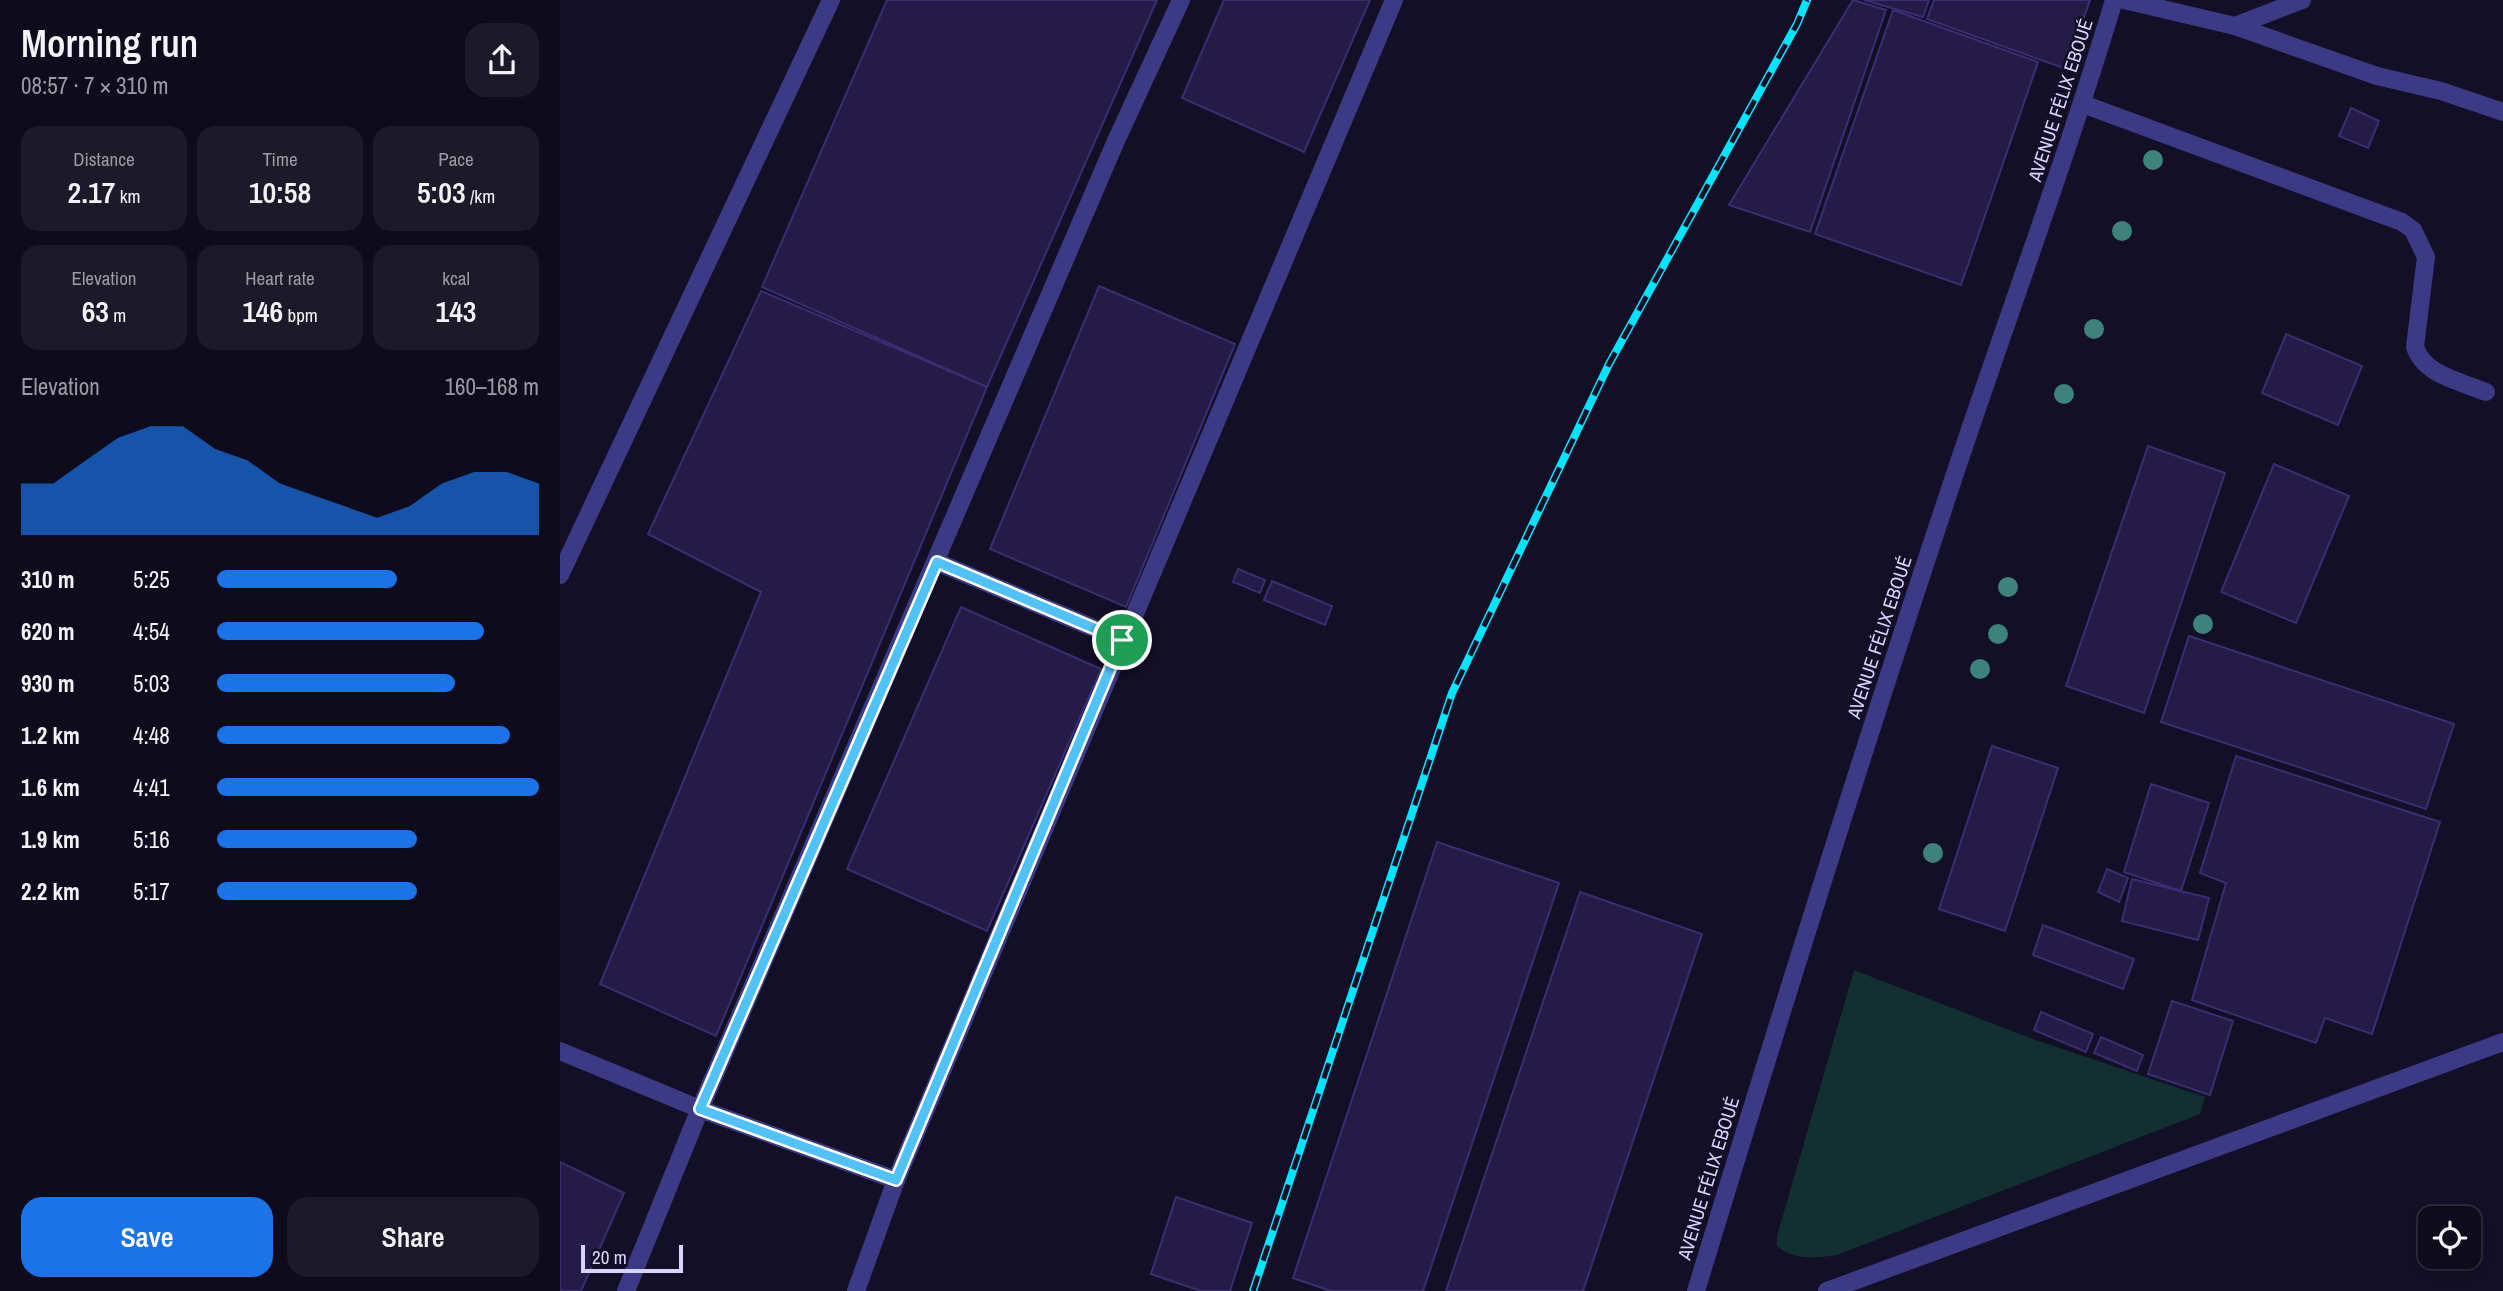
<!DOCTYPE html>
<html lang="en">
<head>
<meta charset="utf-8">
<style>
  :root { --surface:#0e0b1c; --page:#1c1929; --text:#f1f3f6; --muted:#9b9ba3; --line:#2e2b3b; --accent:#1a73e8 }
  body { margin:0; font-family:"Archivo Narrow",sans-serif; background:var(--page); color:var(--text); height:100vh; display:flex; flex-direction:column; font-size:26px; white-space:nowrap }
  * { box-sizing:border-box; margin:0 }
  p { font-size:23px; color:var(--muted) }
  .icon { flex:none; width:38px; height:38px; fill:none; stroke:currentColor; stroke-width:2; stroke-linecap:round; stroke-linejoin:round }
  .map { position:relative; flex:1; overflow:hidden }
  .side { display:flex; flex-direction:column; background:var(--surface); width:560px }
  .side>* { flex:none }
  .fabs { position:absolute; left:1858px; top:1206px; display:grid; gap:14px }
  .fabs a { display:grid; place-items:center; width:63px; height:63px; border-radius:14px; background:var(--surface); box-shadow:0 4px 10px #0003,0 0 0 2px var(--line); font-size:35px }
  .scale { position:absolute; left:21px; bottom:18px; width:102px; box-sizing:border-box; padding-left:7px; border:4px solid #d9d4ff; border-top:0; font-size:19px; line-height:24px; white-space:nowrap; color:#d9d4ff; -webkit-text-stroke:5px #130f26; paint-order:stroke }
  .pin { position:absolute; display:grid; place-items:center; width:60px; height:60px; color:#fff; margin:-30px; border:4px solid #fff; border-radius:50%; box-shadow:0 2px 7px #0007 }
  .round { display:grid; place-items:center; flex:none; width:74px; height:74px; border-radius:21px; background:var(--page) }
  .headline { display:flex; align-items:center; justify-content:space-between; height:119px; padding:0 21px }
  h1 { font-size:38px; font-weight:600; line-height:52px }
  .stats { display:grid; grid-template-columns:repeat(3,1fr); gap:10px; height:119px; padding:7px 21px }
  .stats div { display:grid; align-content:center; border-radius:18px; background:var(--page); text-align:center }
  .stats b { font-size:30px; font-weight:600 }
  .stats small { font-size:19px; font-weight:400 }
  .stats p { font-size:19px }
  .chart { height:196px; padding:14px 21px }
  .chart p { display:flex; justify-content:space-between }
  .chart svg { width:100%; height:126px; margin-top:7px; fill:var(--accent); opacity:.7 }
  .cta { display:flex; gap:14px; margin-top:auto; padding:14px 21px }
  .cta a { flex:1; height:80px; border-radius:21px; background:var(--accent); color:#fff; font-size:28px; font-weight:600; line-height:80px; text-align:center }
  .cta a+a { background:var(--page); color:var(--text) }
  ul { padding:0 21px; list-style:none; font-size:23px }
  li { display:grid; grid-template-columns:112px 84px 1fr; align-items:center; height:52px }
  li i { height:18px; border-radius:9px; background:var(--accent) }
  main { display:flex; flex:1; min-height:0 }
  .map>svg:first-child { display:block }
  .green { fill:#12302f }
  .building { fill:#241b47; stroke:#3b2d73; stroke-width:2 }
  .lines { fill:none; stroke-linecap:round; stroke-linejoin:round }
  .minor { stroke:#3d3a85; stroke-width:18 }
  .rail-casing { stroke:#00e5ff; stroke-width:8 }
  .rail { stroke:#130f26; stroke-width:5; stroke-dasharray:16; stroke-linecap:butt }
  .tree { fill:#3d827b }
  .route-casing { stroke:#fff; stroke-width:14 }
  .route { stroke:#4fc3f7; stroke-width:9 }
  .labels { text-anchor:middle; dominant-baseline:central; stroke-width:5; stroke-linejoin:round; paint-order:stroke }
  .street-label { font-size:19px; fill:#d9d4ff; stroke:#130f26 }
</style>
</head>
<body>
<main>
<section class="side">
<div class="headline"><div><h1>Morning run</h1><p>08:57 · 7 × 310 m</p></div><a class="round"><svg class="icon" aria-label="share" viewBox="0 0 24 24"><path d="M12 15V3M7 8l5-5 5 5M5 13v7h14v-7"/></svg></a></div>
<div class="stats">
<div><p>Distance</p><b>2.17<small> km</small></b></div>
<div><p>Time</p><b>10:58</b></div>
<div><p>Pace</p><b>5:03<small> /km</small></b></div>
</div>
<div class="stats">
<div><p>Elevation</p><b>63<small> m</small></b></div>
<div><p>Heart rate</p><b>146<small> bpm</small></b></div>
<div><p>kcal</p><b>143</b></div>
</div>
<div class="chart"><p><span>Elevation</span>160–168 m</p>
<svg viewBox="0 0 160 44" preserveAspectRatio="none"><path d="M0 44V26L10 26L20 18L30 10L40 6L50 6L60 14L70 18L80 26L90 30L100 34L110 38L120 34L130 26L140 22L150 22L160 26V44z"/></svg>
</div>
<ul>
<li><b>310 m</b>5:25<i style="width:56%"></i></li>
<li><b>620 m</b>4:54<i style="width:83%"></i></li>
<li><b>930 m</b>5:03<i style="width:74%"></i></li>
<li><b>1.2 km</b>4:48<i style="width:91%"></i></li>
<li><b>1.6 km</b>4:41<i style="width:100%"></i></li>
<li><b>1.9 km</b>5:16<i style="width:62%"></i></li>
<li><b>2.2 km</b>5:17<i style="width:62%"></i></li>
</ul>
<div class="cta"><a>Save</a><a>Share</a></div>
</section>
<div class="map">
<svg width="1943" height="1291" viewBox="0 0 1943 1291">
  <rect width="100%" height="100%" fill="#130f26"/>
  <!-- green -->
  <path class="green" d="M 1294,970 L 1470,1038 L 1645,1097 L 1640,1114 L 1277,1255 C 1255,1258 1234,1261 1217,1246 L 1217,1236 Z"/>
  <!-- building -->
  <g class="building">
    <path d="M 327,0 L 597,0 L 427,387 L 202,287 Z"/>
    <path d="M 664,0 L 810,0 L 744,152 L 622,98 Z"/>
    <path d="M 1293,0 L 1326,10 L 1250,232 L 1169,205 Z"/>
    <path d="M 1304,0 L 1369,0 L 1363,17 Z"/>
    <path d="M 1374,0 L 1530,0 L 1506,69 L 1367,19 Z"/>
    <path d="M 1333,10 L 1478,62 L 1401,285 L 1255,234 Z"/>
    <path d="M 1791,108 L 1819,121 L 1808,148 L 1779,136 Z"/>
    <path d="M 539,286 L 675,344 L 566,607 L 430,549 Z"/>
    <path d="M 201,291 L 427,387 L 156,1036 L 40,984 L 201,592 L 88,534 Z"/>
    <path d="M 1726,334 L 1802,366 L 1778,425 L 1702,393 Z"/>
    <path d="M 1588,446 L 1665,473 L 1584,713 L 1506,686 Z"/>
    <path d="M 1714,464 L 1789,496 L 1736,623 L 1661,592 Z"/>
    <path d="M 678,569 L 705,580 L 700,593 L 673,582 Z"/>
    <path d="M 712,581 L 772,606 L 765,625 L 704,600 Z"/>
    <path d="M 401,607 L 541,669 L 427,931 L 287,869 Z"/>
    <path d="M 1629,636 L 1894,724 L 1866,809 L 1601,722 Z"/>
    <path d="M 1432,746 L 1498,768 L 1445,931 L 1379,909 Z"/>
    <path d="M 1676,756 L 1880,822 L 1812,1034 L 1765,1018 L 1756,1043 L 1632,1000 L 1666,883 L 1640,873 Z"/>
    <path d="M 1591,784 L 1649,803 L 1621,891 L 1564,872 Z"/>
    <path d="M 877,842 L 999,883 L 863,1291 L 771,1291 L 733,1278 Z"/>
    <path d="M 1547,869 L 1568,878 L 1559,902 L 1538,892 Z"/>
    <path d="M 1572,879 L 1649,898 L 1638,940 L 1562,921 Z"/>
    <path d="M 1020,892 L 1142,934 L 1023,1291 L 886,1291 Z"/>
    <path d="M 1483,925 L 1574,959 L 1563,989 L 1473,955 Z"/>
    <path d="M 1612,1001 L 1673,1021 L 1650,1095 L 1588,1074 Z"/>
    <path d="M 1481,1012 L 1533,1034 L 1526,1052 L 1474,1030 Z"/>
    <path d="M 1541,1037 L 1583,1055 L 1577,1071 L 1534,1053 Z"/>
    <path d="M 0,1162 L 64,1193 L 21,1291 L 0,1291 Z"/>
    <path d="M 616,1197 L 692,1223 L 670,1291 L 641,1291 L 591,1274 Z"/>
  </g>
  <g class="lines">
    <!-- minor -->
    <g class="minor">
      <path d="M 1564,0 L 1675,26 L 1742,0"/>
      <path d="M 1675,26 L 1817,76 L 1881,91 L 1943,112"/>
      <path d="M 1523,104 L 1842,222 L 1853,230 L 1866,257 L 1855,347 C 1864,375 1900,381 1926,392"/>
      <path d="M 377,562 L 562,640"/>
      <path d="M 0,575 L 271,0"/>
      <path d="M 0,1051 L 140,1109 L 336,1180"/>
      <path d="M 66,1291 L 140,1109 L 555,143 L 621,0"/>
      <path d="M 296,1291 L 336,1180 L 834,0"/>
      <path d="M 1136,1291 C 1216,1028 1298,765 1385,504 C 1440,336 1503,170 1554,0"/>
      <path d="M 1267,1291 L 1943,1042"/>
    </g>
    <!-- rail casing -->
    <g class="rail-casing">
      <path id="rail" d="M 693,1291 L 892,693 L 1049,364 L 1237,24 L 1247,0"/>
    </g>
    <!-- rail -->
    <use href="#rail" class="rail"/>
  </g>
  <!-- trees -->
  <g class="tree">
    <circle cx="1593" cy="160" r="10"/>
    <circle cx="1562" cy="231" r="10"/>
    <circle cx="1534" cy="329" r="10"/>
    <circle cx="1504" cy="394" r="10"/>
    <circle cx="1448" cy="587" r="10"/>
    <circle cx="1643" cy="624" r="10"/>
    <circle cx="1438" cy="634" r="10"/>
    <circle cx="1420" cy="669" r="10"/>
    <circle cx="1373" cy="853" r="10"/>
  </g>
  <g class="lines">
    <!-- route casing -->
    <g class="route-casing">
      <path id="route" d="M 377,562 L 562,640 L 336,1180 L 140,1109 Z"/>
    </g>
    <!-- route -->
    <use href="#route" class="route"/>
  </g>
  <g class="labels">
    <!-- street labels -->
    <g class="street-label">
      <text transform="translate(1500 100) rotate(-72)">AVENUE FÉLIX EBOUÉ</text>
      <text transform="translate(1319 637) rotate(-72)">AVENUE FÉLIX EBOUÉ</text>
      <text transform="translate(1148 1178) rotate(-73)">AVENUE FÉLIX EBOUÉ</text>
    </g>
  </g>
</svg>
<div class="fabs">
<a><svg class="icon" aria-label="locate" viewBox="0 0 24 24"><circle cx="12" cy="12" r="6"/><path d="M12 2v4M12 18v4M2 12h4M18 12h4"/></svg></a>
</div>
<div class="scale">20 m</div>
<div class="pin" style="left:562px;top:640px;background:#1e9e55"><svg class="icon" aria-label="arrive" viewBox="0 0 24 24"><path d="M6 21V4h12l-3 4 3 4H6"/></svg></div>
</div>
</main>
</body>
</html>
